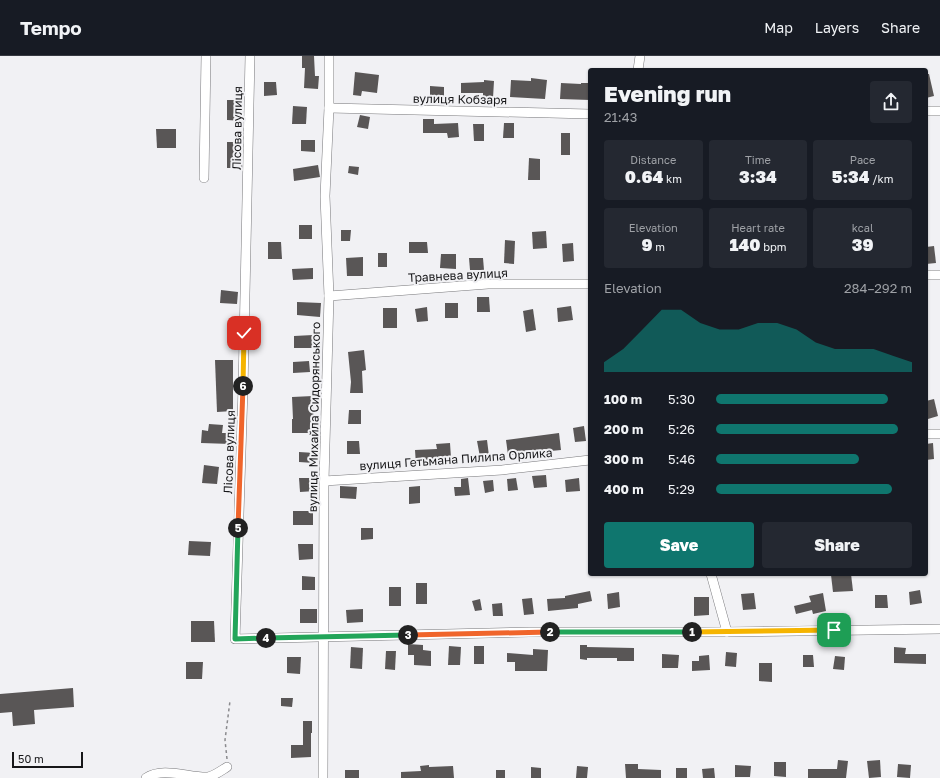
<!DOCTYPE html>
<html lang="en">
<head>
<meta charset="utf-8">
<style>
  :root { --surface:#171b24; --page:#242831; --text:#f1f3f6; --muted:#9ea1a6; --line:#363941; --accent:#0f766e }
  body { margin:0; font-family:"Golos Text",sans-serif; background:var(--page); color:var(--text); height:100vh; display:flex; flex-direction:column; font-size:15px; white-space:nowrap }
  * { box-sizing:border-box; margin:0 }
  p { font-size:13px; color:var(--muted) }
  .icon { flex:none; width:22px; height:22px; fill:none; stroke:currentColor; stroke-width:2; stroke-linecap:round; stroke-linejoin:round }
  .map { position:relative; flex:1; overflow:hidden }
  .panel { position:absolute; left:588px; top:12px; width:340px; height:508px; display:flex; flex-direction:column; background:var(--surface); border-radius:4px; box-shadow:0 1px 3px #0004 }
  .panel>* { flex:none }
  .scale { position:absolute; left:12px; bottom:10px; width:71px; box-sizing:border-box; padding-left:4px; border:2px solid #171719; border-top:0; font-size:11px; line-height:14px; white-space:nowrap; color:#171719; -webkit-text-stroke:3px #f1f1f4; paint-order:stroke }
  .pin { position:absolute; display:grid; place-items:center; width:34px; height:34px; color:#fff; margin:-17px; border-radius:8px; box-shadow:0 2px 6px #0006 }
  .km { position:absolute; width:20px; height:20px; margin:-10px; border-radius:50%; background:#222; color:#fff; font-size:11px; line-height:20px; text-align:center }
  .round { display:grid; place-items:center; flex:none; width:42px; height:42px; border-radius:4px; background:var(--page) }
  .headline { display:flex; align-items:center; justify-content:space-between; height:68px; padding:0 16px }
  h1 { font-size:22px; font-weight:800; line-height:30px }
  .figures { display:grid; grid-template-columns:repeat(3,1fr); gap:6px; height:68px; padding:4px 16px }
  .figures div { display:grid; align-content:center; border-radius:4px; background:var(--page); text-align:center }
  .figures b { font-size:17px; font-weight:800 }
  .figures small { font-size:11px; font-weight:400 }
  .figures p { font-size:11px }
  .chart { height:112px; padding:8px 16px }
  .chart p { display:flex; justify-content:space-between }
  .chart svg { width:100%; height:72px; margin-top:4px; fill:var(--accent); opacity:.7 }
  .cta { display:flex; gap:8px; margin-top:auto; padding:8px 16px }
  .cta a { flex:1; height:46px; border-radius:4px; background:var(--accent); color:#fff; font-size:16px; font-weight:800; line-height:46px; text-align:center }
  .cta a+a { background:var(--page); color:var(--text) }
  ul { padding:0 16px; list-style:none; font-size:13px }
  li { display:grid; grid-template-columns:64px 48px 1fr; align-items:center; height:30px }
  li i { height:10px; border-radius:5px; background:var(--accent) }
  header { display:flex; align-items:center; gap:24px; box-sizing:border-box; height:56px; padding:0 20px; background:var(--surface); border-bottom:1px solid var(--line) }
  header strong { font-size:19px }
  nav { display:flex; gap:22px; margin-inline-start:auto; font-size:14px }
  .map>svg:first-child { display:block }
  .building { fill:#595656 }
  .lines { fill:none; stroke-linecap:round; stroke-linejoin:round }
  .minor-casing { stroke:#78787b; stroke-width:10 }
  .path { stroke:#8b8b8e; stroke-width:1.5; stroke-dasharray:3 3; stroke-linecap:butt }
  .minor { stroke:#fff; stroke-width:9 }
  .split-1-casing { stroke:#fff; stroke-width:8 }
  .split-2-casing { stroke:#fff; stroke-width:8 }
  .split-3-casing { stroke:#fff; stroke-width:8 }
  .split-4-casing { stroke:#fff; stroke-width:8 }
  .split-5-casing { stroke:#fff; stroke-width:8 }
  .split-6-casing { stroke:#fff; stroke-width:8 }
  .split-7-casing { stroke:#fff; stroke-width:8 }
  .split-1 { stroke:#f5b400; stroke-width:5 }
  .split-2 { stroke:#22a559; stroke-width:5 }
  .split-3 { stroke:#f0652b; stroke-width:5 }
  .split-4 { stroke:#22a559; stroke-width:5 }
  .split-5 { stroke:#22a559; stroke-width:5 }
  .split-6 { stroke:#f0652b; stroke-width:5 }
  .split-7 { stroke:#f5b400; stroke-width:5 }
  .labels { text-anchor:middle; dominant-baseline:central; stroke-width:4; stroke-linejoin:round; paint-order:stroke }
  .street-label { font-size:12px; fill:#171719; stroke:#f1f1f4 }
</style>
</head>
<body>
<header>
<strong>Tempo</strong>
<nav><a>Map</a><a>Layers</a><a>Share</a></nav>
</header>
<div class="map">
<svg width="940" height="722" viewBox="0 0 940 722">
  <rect width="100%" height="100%" fill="#f1f1f4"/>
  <!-- building -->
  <g class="building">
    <path d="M 302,0 L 314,0 L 315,20 L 319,20 L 318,33 L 304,32 L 305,12 L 302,12 Z"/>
    <path d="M 355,16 L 379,19 L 377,37 L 362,35 L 361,40 L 353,39 Z"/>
    <path d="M 926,18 L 929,18 L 934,40 L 926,42 Z"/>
    <path d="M 531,22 L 547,24 L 545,43 L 510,41 L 511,24 L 531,25 Z"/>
    <path d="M 484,24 L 494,25 L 493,42 L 483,41 L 483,37 L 461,37 L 461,27 L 484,26 Z"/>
    <path d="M 264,26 L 276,26 L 277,39 L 264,40 Z"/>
    <path d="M 561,27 L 581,28 L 581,27 L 590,27 L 590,44 L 560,43 Z"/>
    <path d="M 430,30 L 444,31 L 444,44 L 430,44 Z"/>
    <path d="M 227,44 L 243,44 L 243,65 L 227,64 Z"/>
    <path d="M 293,50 L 307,51 L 306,68 L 292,68 Z"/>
    <path d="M 360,59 L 370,61 L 368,73 L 357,71 Z"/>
    <path d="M 423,63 L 434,63 L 434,68 L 458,67 L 459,81 L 448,82 L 447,77 L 423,77 Z"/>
    <path d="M 504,67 L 514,67 L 514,82 L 503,82 Z"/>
    <path d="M 473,68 L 484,68 L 484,85 L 474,85 Z"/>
    <path d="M 156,73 L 176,73 L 176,92 L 157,92 Z"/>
    <rect x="561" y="77" width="9" height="22"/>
    <path d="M 301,84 L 315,84 L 315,96 L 301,95 Z"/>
    <rect x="227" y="86" width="15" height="26"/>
    <path d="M 529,102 L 540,103 L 540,124 L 528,124 Z"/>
    <path d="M 318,109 L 320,121 L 294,125 L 293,113 Z"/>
    <path d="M 349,110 L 359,111 L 358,119 L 348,117 Z"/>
    <rect x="299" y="169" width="13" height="14"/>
    <path d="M 341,174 L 351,174 L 350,185 L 341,185 Z"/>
    <path d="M 546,175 L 547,192 L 533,193 L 532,176 Z"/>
    <path d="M 505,184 L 515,185 L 514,208 L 504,207 Z"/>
    <path d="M 268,186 L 281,186 L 282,203 L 268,203 Z"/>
    <path d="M 409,186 L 427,186 L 428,197 L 409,197 Z"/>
    <path d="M 573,187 L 574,205 L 563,206 L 562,188 Z"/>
    <path d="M 934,190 L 936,207 L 926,208 L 926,191 Z"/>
    <rect x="378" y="197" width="9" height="14"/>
    <path d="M 441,198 L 456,198 L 456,213 L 440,212 Z"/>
    <path d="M 363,201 L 363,220 L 347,220 L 346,202 Z"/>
    <path d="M 469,202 L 483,202 L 484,214 L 470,214 Z"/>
    <path d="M 313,212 L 313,223 L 293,224 L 292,213 Z"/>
    <path d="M 221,234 L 238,236 L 237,248 L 220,247 Z"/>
    <path d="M 477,241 L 489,241 L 490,256 L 477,256 Z"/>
    <path d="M 297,246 L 321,247 L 320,261 L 297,259 Z"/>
    <rect x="445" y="247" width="13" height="15"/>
    <path d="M 571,250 L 573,264 L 558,266 L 557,252 Z"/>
    <path d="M 427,251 L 428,265 L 417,266 L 415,253 Z"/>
    <rect x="383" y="252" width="14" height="20"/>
    <path d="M 533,253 L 536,274 L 526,276 L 523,255 Z"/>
    <path d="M 313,279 L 313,292 L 294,292 L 294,280 Z"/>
    <path d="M 364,294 L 366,314 L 362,315 L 363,337 L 350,337 L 351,326 L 348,296 Z"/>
    <path d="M 215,304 L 233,304 L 233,355 L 217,356 Z"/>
    <path d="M 309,305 L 310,316 L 293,317 L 293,306 Z"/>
    <path d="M 313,340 L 314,377 L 292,377 L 292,363 L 293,363 L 292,341 Z"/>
    <path d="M 934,343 L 938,360 L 928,363 L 926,356 L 926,345 Z"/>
    <path d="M 349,354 L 361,354 L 361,368 L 348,368 Z"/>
    <path d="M 209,368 L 223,369 L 222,377 L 232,377 L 231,388 L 201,387 L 202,374 L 208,375 Z"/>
    <path d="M 584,370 L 586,385 L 575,386 L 573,372 Z"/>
    <path d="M 559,377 L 561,394 L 508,399 L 506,384 Z"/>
    <path d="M 487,384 L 489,400 L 480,401 L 477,385 Z"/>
    <path d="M 347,385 L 359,385 L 360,398 L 347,398 Z"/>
    <path d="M 450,387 L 451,402 L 428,404 L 428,409 L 416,409 L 415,394 L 437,393 L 436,388 Z"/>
    <path d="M 933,387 L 934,403 L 926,404 L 926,388 Z"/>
    <path d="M 299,396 L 315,397 L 314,407 L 299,406 Z"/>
    <path d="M 204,409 L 219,411 L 217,428 L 202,427 Z"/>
    <path d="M 546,419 L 547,431 L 534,432 L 532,420 Z"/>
    <path d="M 299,422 L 314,422 L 315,435 L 300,436 Z"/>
    <path d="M 468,422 L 470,439 L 455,440 L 454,431 L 461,431 L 461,423 Z"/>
    <path d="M 516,422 L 518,434 L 508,435 L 507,423 Z"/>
    <path d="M 579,422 L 580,435 L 566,436 L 565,424 Z"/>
    <path d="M 493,424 L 494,435 L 485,437 L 483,425 Z"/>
    <path d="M 340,430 L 357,431 L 356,443 L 340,442 Z"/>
    <path d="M 420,430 L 420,447 L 409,448 L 409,431 Z"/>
    <rect x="293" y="455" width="20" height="14"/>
    <path d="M 361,472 L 373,472 L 373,483 L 361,484 Z"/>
    <path d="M 189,485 L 211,486 L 210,500 L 188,499 Z"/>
    <path d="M 298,488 L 313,488 L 313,503 L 299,504 Z"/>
    <path d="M 844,518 L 851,518 L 853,535 L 833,536 L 831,519 Z"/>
    <path d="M 302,520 L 315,521 L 315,534 L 302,534 Z"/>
    <rect x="416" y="527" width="11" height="21"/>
    <rect x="389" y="531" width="12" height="19"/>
    <path d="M 920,534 L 922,547 L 910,549 L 909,536 Z"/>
    <path d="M 590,535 L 592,545 L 578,548 L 578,552 L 548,555 L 547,543 L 565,542 L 565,540 Z"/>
    <path d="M 619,536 L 620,551 L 608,553 L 607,538 Z"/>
    <path d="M 754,537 L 756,553 L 743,554 L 741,538 Z"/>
    <path d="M 823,537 L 826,555 L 813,558 L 812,554 L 796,558 L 794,550 L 811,546 L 809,540 Z"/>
    <path d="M 875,539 L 887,539 L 888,552 L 875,552 Z"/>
    <path d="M 694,541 L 709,541 L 709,559 L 694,560 Z"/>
    <path d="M 532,542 L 534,558 L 524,559 L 522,543 Z"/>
    <path d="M 480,543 L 482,554 L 475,555 L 472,545 Z"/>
    <path d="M 502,547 L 503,560 L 493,560 L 492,548 Z"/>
    <rect x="300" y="553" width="17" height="14"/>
    <path d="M 363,553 L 363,566 L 347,567 L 346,554 Z"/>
    <path d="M 191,565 L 214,565 L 215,586 L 191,586 Z"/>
    <path d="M 408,588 L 423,589 L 423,594 L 431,595 L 431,610 L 414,609 L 414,599 L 408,599 Z"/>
    <path d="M 580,589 L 587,589 L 587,591 L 634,592 L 634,605 L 617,605 L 617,602 L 587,602 L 587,604 L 580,603 Z"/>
    <path d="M 449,590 L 461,591 L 460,609 L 448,609 Z"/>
    <rect x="474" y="590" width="10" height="18"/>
    <path d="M 351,591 L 363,592 L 362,613 L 350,612 Z"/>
    <path d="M 894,591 L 906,592 L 905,598 L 926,598 L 926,608 L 894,607 Z"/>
    <path d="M 533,593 L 548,594 L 547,615 L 515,615 L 515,606 L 507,606 L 507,597 L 533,599 Z"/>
    <path d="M 386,595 L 396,595 L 395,614 L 385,613 Z"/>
    <path d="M 726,596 L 737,597 L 736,611 L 725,610 Z"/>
    <path d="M 662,598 L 679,599 L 678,612 L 662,612 Z"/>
    <path d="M 709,599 L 710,614 L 692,615 L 692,605 L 699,605 L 699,600 Z"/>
    <path d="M 803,599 L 813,599 L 814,611 L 803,611 Z"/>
    <path d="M 835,600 L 845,601 L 844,614 L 833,613 Z"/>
    <path d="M 287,601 L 301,601 L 300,618 L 287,617 Z"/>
    <path d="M 186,606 L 203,606 L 202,623 L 186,623 Z"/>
    <path d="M 759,607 L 772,607 L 772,626 L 759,625 Z"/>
    <path d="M 73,632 L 74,651 L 34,654 L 35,668 L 13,670 L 12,656 L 0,657 L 0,638 Z"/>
    <path d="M 281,642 L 293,642 L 292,651 L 281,650 Z"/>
    <path d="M 303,665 L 312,665 L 312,677 L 311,677 L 311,701 L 291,702 L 291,689 L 303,689 Z"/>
    <path d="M 838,704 L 848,705 L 846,722 L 808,722 L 808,713 L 837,713 Z"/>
    <path d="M 880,704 L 881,721 L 869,722 L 867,705 Z"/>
    <path d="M 774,706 L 786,706 L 786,721 L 774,720 Z"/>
    <path d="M 625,708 L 638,708 L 638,713 L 661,714 L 661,722 L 626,722 Z"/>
    <path d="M 898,708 L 911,709 L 910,722 L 897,721 Z"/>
    <path d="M 429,709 L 429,711 L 453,710 L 454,722 L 401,722 L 401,716 L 421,715 L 420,710 Z"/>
    <path d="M 735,709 L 751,710 L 750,721 L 735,721 Z"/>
    <path d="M 577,710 L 588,711 L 587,722 L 576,722 Z"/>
    <path d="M 531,711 L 541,712 L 541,722 L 531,722 Z"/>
    <rect x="676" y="712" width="11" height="10"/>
    <path d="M 714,712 L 715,722 L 703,722 L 702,713 Z"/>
    <rect x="345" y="714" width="14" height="8"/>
    <rect x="496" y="714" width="9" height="8"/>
  </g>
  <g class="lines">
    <!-- minor casing -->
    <g class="minor-casing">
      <g id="minor">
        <path d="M 250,0 L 243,333 L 235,583 L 529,576 L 727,576 L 940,573"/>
        <path d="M 638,14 L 640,0"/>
        <path d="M 329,52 L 590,58"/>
        <path d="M 926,55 L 940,55"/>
        <path d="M 204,122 L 206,0"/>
        <path d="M 926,219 L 940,219"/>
        <path d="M 329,240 L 488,228 L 590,228"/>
        <path d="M 926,378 L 940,378"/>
        <path d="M 324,425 L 502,414 L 590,404"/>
        <path d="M 711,518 L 727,576"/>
        <path d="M 146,722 C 163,710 189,722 208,721 C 214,720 222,714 227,711"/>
        <path d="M 323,722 L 324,425 L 329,240 L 325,140 L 329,52 L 329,0"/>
      </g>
    </g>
    <!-- path -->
    <path class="path" d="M 227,703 L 225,684 L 230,645"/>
    <!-- minor -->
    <use href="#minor" class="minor"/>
  </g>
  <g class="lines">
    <!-- split-1 casing -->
    <g class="split-1-casing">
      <path id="split-1" d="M 692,576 L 834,574"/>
    </g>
    <!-- split-2 casing -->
    <g class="split-2-casing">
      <path id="split-2" d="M 550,576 L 692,576"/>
    </g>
    <!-- split-3 casing -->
    <g class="split-3-casing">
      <path id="split-3" d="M 408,579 L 550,576"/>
    </g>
    <!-- split-4 casing -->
    <g class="split-4-casing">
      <path id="split-4" d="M 266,582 L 408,579"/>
    </g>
    <!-- split-5 casing -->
    <g class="split-5-casing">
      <path id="split-5" d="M 238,472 L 235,583 L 266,582"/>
    </g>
    <!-- split-6 casing -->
    <g class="split-6-casing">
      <path id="split-6" d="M 238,472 L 243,330"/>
    </g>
    <!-- split-7 casing -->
    <g class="split-7-casing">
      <path id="split-7" d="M 243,330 L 244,277"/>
    </g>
    <!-- split-1 -->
    <use href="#split-1" class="split-1"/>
    <!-- split-2 -->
    <use href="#split-2" class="split-2"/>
    <!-- split-3 -->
    <use href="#split-3" class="split-3"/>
    <!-- split-4 -->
    <use href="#split-4" class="split-4"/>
    <!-- split-5 -->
    <use href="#split-5" class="split-5"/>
    <!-- split-6 -->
    <use href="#split-6" class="split-6"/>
    <!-- split-7 -->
    <use href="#split-7" class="split-7"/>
  </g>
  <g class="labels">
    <!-- street labels -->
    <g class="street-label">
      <text transform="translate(460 43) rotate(1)">вулиця Кобзаря</text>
      <text transform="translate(237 72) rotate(-89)">Лісова вулиця</text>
      <text transform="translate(458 219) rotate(-3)">Травнева вулиця</text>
      <text transform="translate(314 361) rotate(-89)">вулиця Михайла Сидорянського</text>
      <text transform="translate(229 396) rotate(-88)">Лісова вулиця</text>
      <text transform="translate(456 403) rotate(-4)">вулиця Гетьмана Пилипа Орлика</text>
    </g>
  </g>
</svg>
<div class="scale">50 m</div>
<div class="pin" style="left:834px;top:574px;background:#1e9e55"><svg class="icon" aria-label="arrive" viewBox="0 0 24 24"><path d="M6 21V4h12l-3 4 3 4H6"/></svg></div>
<div class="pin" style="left:244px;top:277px;background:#d93025"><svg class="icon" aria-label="check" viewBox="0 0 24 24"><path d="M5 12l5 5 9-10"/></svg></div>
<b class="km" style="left:692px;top:576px">1</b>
<b class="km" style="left:550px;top:576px">2</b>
<b class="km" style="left:408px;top:579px">3</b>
<b class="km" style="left:266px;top:582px">4</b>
<b class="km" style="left:238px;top:472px">5</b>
<b class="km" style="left:243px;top:330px">6</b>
<section class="panel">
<div class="headline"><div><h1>Evening run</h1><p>21:43</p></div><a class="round"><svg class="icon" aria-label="share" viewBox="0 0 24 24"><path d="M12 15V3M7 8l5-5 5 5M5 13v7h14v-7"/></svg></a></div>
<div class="figures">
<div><p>Distance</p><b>0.64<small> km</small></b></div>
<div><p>Time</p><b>3:34</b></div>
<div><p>Pace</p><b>5:34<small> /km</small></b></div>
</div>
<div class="figures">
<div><p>Elevation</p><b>9<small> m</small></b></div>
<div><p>Heart rate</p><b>140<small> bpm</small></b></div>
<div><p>kcal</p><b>39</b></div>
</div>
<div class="chart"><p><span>Elevation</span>284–292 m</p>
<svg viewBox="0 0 160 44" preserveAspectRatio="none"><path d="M0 44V38L10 30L20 18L30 6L40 6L50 14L60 18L70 18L80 14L90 14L100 18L110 26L120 30L130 30L140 30L150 34L160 38V44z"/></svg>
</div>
<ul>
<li><b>100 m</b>5:30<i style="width:88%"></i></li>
<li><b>200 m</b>5:26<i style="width:93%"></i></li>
<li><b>300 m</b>5:46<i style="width:73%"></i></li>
<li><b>400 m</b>5:29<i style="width:90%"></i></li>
</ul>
<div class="cta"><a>Save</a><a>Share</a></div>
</section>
</div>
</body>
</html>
